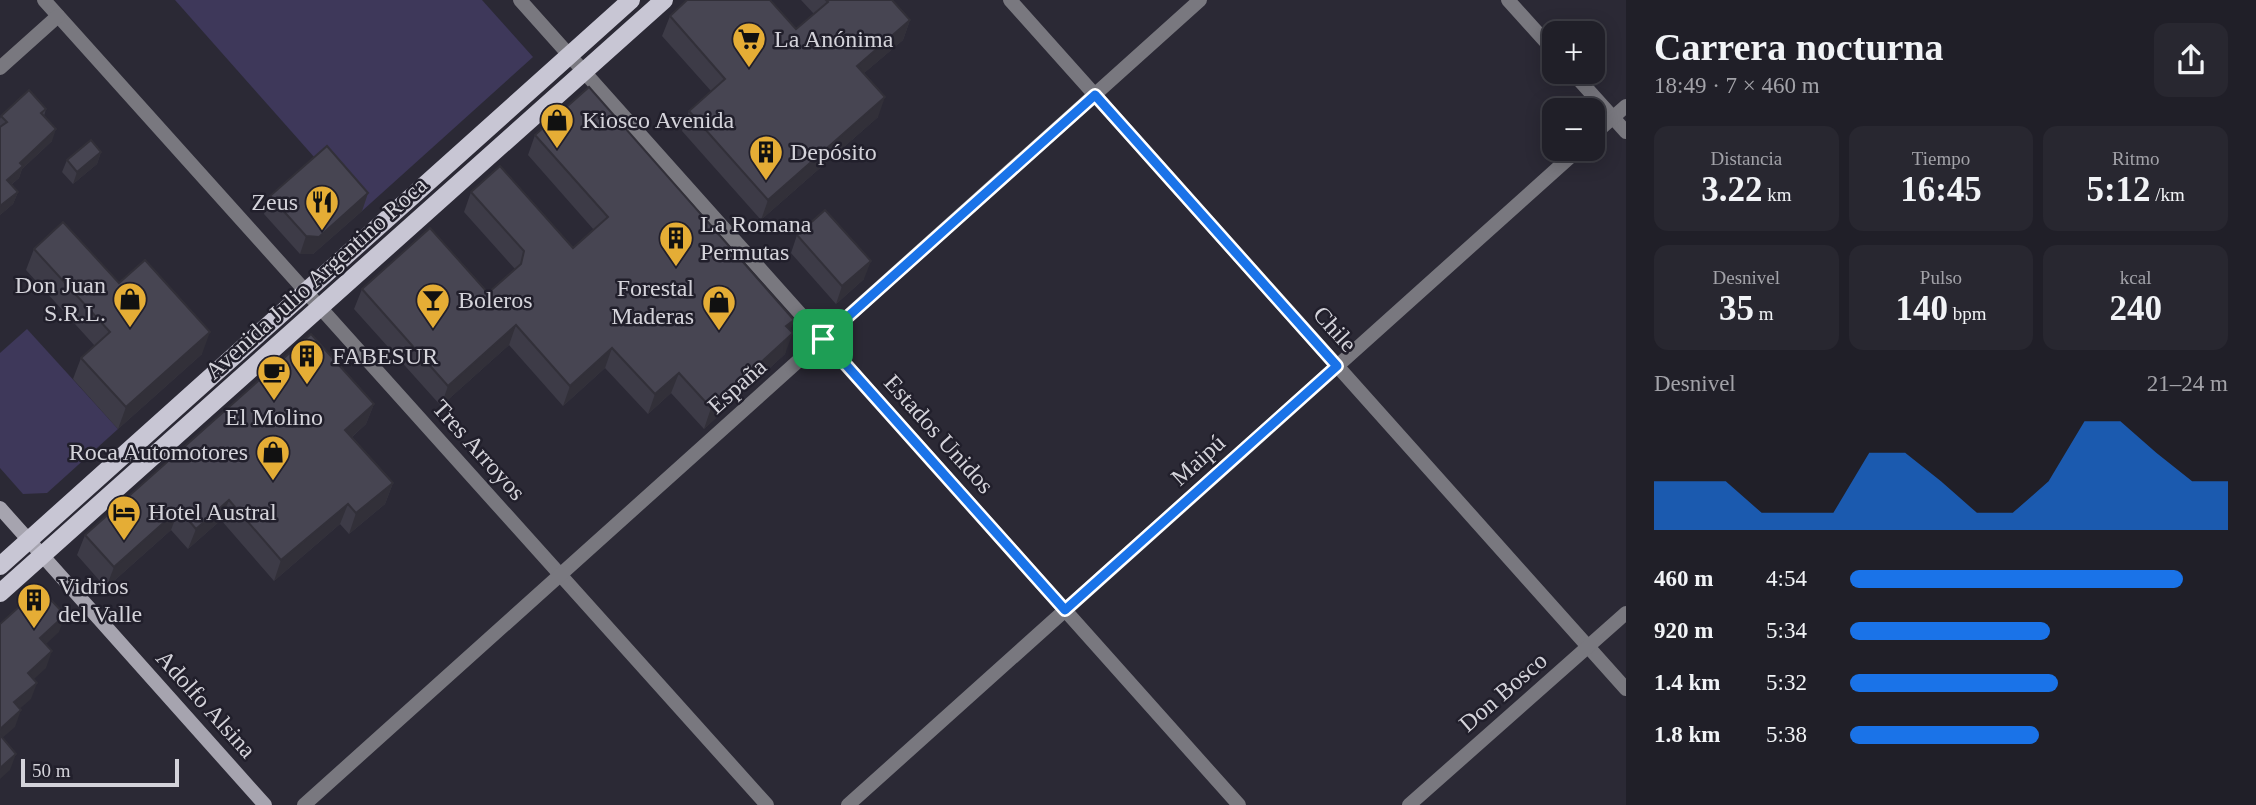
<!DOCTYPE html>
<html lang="es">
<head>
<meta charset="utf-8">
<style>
  :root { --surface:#201f28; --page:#282730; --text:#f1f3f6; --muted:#a2a2a8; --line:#3d3d45; --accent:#1a73e8 }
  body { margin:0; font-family:"Times New Roman",serif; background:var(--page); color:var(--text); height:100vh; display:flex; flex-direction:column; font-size:26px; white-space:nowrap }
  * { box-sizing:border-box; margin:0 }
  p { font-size:23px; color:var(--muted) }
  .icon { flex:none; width:38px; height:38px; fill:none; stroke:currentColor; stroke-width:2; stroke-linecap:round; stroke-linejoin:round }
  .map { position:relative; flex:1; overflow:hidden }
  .side { display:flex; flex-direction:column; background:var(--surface); width:630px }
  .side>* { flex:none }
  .fabs { position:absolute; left:1542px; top:21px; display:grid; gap:14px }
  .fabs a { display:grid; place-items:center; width:63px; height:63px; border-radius:14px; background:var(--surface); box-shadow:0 4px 18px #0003,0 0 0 2px var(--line); font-size:35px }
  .scale { position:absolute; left:21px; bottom:18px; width:158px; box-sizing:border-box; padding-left:7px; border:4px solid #d4d3da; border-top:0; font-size:19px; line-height:24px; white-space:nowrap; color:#d4d3da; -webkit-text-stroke:5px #211f2b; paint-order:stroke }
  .pin { position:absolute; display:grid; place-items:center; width:60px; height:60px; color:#fff; margin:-30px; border-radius:14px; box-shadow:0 4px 10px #0006 }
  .round { display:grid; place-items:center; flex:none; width:74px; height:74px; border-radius:14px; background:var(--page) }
  .head { display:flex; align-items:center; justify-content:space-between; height:119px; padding:0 28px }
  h1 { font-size:38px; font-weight:700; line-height:52px }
  .metrics { display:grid; grid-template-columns:repeat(3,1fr); gap:10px; height:119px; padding:7px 28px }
  .metrics div { display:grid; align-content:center; border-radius:14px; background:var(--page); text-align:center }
  .metrics b { font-size:35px; font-weight:700 }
  .metrics small { font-size:19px; font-weight:400 }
  .metrics p { font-size:19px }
  .chart { height:196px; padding:14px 28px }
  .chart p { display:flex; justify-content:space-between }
  .chart svg { width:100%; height:126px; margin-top:7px; fill:var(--accent); opacity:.7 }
  ul { padding:0 28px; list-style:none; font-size:23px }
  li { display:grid; grid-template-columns:112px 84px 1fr; align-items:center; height:52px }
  li i { height:18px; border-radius:9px; background:var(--accent) }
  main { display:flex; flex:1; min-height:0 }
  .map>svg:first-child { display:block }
  .green { fill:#3e385a }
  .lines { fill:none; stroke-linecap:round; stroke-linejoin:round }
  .minor { stroke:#79787f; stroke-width:14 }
  .secondary { stroke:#a6a4af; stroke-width:14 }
  .primary { stroke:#c8c6d4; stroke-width:18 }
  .wall { fill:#3d3b47 }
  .shaded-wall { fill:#323039 }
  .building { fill:#474552; stroke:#323039; stroke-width:2 }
  .route-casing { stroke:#fff; stroke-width:14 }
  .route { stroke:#1a73e8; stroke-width:9 }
  .labels { text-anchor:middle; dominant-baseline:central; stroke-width:5; stroke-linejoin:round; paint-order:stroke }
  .poi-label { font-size:24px; fill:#d4d3da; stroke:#211f2b; text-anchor:start }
  .street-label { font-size:24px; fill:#d4d3da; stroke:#211f2b }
</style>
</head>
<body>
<main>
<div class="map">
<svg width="1626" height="805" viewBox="0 0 1626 805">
  <rect width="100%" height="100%" fill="#2b2935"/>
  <!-- green -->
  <g class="green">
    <path d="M 175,0 L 482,0 L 533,57 L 362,211 Z"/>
    <path d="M 27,329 L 118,429 L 47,493 L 23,494 L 0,468 L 0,353 Z"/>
  </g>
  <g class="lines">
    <!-- minor -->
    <g class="minor">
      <path d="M 44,0 L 767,805"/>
      <path d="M 520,0 L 1239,805"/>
      <path d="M 1010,0 L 1626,689"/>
      <path d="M 1508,0 L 1554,51"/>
      <path d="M 0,68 L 58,16"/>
      <path d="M 1572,72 L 1626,132"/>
      <path d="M 1592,136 L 1626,106"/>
      <path d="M 304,805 L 1200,0"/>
      <path d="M 848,805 L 1579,149"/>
      <path d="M 1409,805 L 1626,613"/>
    </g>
    <!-- secondary -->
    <path class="secondary" d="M 0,508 L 265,805"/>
    <!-- primary -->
    <g class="primary">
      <path d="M 0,566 L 631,0"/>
      <path d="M 0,593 L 664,0"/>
    </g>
  </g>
  <!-- wall -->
  <g class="wall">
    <path d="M 801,0 L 892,0 L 910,20 L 903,40 L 864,73 L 878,117 L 761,220 L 682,131 L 689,111 L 711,91 L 662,36 L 670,16 L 796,29 L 814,14 Z"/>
    <path d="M 46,109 L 44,116 L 52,141 L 22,169 L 19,178 L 11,185 L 18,192 L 13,204 L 0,215 L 0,119 L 1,116 Z"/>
    <path d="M 535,135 L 794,320 L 790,330 L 785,354 L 704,429 L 671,393 L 648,414 L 605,368 L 563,406 L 509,345 L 441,406 L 354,309 L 362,289 L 488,293 L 515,269 L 464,212 L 471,192 L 573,248 L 594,230 L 528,155 Z"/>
    <path d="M 101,152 L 97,164 L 73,184 L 62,172 L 67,160 Z"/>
    <path d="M 368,193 L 362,211 L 313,254 L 300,254 L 264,214 L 270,196 Z"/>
    <path d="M 797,235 L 864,279 L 836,304 L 791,253 Z"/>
    <path d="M 34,249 L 119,283 L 202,354 L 118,429 L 73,379 L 81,358 L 95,346 L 26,270 Z"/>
    <path d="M 374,404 L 366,424 L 352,437 L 393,483 L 385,504 L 349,534 L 340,524 L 274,581 L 221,520 L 188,549 L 171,530 L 106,588 L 77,555 L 85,535 Z"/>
  </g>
  <!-- shaded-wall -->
  <g class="shaded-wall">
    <path d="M 910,20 L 903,40 L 850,85 L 857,66 Z"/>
    <path d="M 885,97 L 878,117 L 761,220 L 768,200 Z"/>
    <path d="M 56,129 L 52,141 L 22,169 L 19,178 L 2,192 L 7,180 L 20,163 Z"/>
    <path d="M 101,152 L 97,164 L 73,184 L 77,172 Z"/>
    <path d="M 18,192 L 13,204 L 0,215 L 0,206 Z"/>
    <path d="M 368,193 L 362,211 L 313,254 L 300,254 L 306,236 Z"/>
    <path d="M 871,261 L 864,279 L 836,304 L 842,286 Z"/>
    <path d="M 794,320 L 787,339 L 793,333 L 785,354 L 704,429 L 711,408 L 786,326 Z"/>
    <path d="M 516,325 L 509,345 L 441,406 L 448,386 Z"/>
    <path d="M 210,332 L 202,354 L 118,429 L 126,407 Z"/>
    <path d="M 612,348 L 605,368 L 563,406 L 570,386 Z"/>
    <path d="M 679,373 L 671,393 L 648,414 L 655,394 Z"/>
    <path d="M 374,404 L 366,424 L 337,450 L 345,430 Z"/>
    <path d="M 393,483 L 385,504 L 349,534 L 356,513 Z"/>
    <path d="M 229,500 L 221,520 L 188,549 L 196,529 Z"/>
    <path d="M 348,504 L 340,524 L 274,581 L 281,560 Z"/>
    <path d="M 179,509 L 171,530 L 106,588 L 114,567 Z"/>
    <path d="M 65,615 L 59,632 L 34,655 L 40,638 Z"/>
    <path d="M 52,651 L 46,668 L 22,690 L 28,673 Z"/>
    <path d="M 37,683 L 31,699 L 8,719 L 14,702 Z"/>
    <path d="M 21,710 L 15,727 L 0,740 L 0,729 Z"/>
    <path d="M 16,754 L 10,770 L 0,779 L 0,768 Z"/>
  </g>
  <!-- building -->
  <g class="building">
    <path d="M 687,0 L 770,0 L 796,29 L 828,2 L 826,0 L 892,0 L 910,20 L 857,66 L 885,97 L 768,200 L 689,111 L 725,79 L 670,16 Z"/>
    <path d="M 589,87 L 794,320 L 786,326 L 793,333 L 711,408 L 679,373 L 655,394 L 612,348 L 570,386 L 516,325 L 448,386 L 362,289 L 430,228 L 488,293 L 521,264 L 524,251 L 471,192 L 500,166 L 573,248 L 608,217 L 535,135 Z"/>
    <path d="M 29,90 L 46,109 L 41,113 L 56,129 L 20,163 L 23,166 L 7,180 L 18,192 L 0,206 L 0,127 L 7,122 L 1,116 Z"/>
    <path d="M 91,140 L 101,152 L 77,172 L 67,160 Z"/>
    <path d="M 327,146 L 368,193 L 319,237 L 306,236 L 270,196 Z"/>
    <path d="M 825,210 L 871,261 L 842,286 L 797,235 Z"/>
    <path d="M 63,222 L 119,283 L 145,260 L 210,332 L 126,407 L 81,358 L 110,332 L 34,249 Z"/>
    <path d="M 311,334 L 374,404 L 345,430 L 393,483 L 356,513 L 348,504 L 281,560 L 229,500 L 196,529 L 179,509 L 114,567 L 85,535 Z"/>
    <path d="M 40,588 L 65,615 L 40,638 L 52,651 L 28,673 L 37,683 L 14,702 L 21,710 L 0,729 L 0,624 Z"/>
    <path d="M 0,735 L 16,754 L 0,768 Z"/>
  </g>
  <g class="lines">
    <!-- route casing -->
    <g class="route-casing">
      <path id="route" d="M 1095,95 L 1337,366 L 1065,610 L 823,339 Z"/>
    </g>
    <!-- route -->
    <use href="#route" class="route"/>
  </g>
  <!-- icons -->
  <defs>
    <g id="supermarket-pin" transform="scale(1.75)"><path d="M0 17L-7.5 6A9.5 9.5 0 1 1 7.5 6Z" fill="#e5ad35" stroke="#211f2b"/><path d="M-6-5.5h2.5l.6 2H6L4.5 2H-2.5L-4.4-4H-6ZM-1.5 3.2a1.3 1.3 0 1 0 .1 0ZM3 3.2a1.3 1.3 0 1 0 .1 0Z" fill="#111"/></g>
    <g id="shop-pin" transform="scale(1.75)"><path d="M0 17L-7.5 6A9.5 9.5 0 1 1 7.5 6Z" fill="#e5ad35" stroke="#211f2b"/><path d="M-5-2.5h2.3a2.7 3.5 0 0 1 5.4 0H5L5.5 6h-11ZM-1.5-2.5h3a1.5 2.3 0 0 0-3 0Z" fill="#111"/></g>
    <g id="building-pin" transform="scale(1.75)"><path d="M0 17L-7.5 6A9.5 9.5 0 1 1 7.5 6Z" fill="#e5ad35" stroke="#211f2b"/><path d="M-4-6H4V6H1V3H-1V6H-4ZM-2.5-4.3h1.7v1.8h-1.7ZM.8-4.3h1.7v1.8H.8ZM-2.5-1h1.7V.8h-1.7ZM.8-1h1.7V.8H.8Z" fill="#111"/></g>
    <g id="restaurant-pin" transform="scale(1.75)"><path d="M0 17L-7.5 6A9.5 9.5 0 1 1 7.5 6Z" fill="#e5ad35" stroke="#211f2b"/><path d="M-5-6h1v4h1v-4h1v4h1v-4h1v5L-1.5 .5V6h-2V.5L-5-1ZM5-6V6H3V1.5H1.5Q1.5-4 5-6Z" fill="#111"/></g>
    <g id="bar-pin" transform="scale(1.75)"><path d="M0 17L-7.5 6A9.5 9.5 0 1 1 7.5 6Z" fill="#e5ad35" stroke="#211f2b"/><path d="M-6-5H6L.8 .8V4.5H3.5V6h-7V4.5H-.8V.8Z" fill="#111"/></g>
    <g id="cafe-pin" transform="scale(1.75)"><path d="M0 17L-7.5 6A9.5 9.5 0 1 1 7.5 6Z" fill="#e5ad35" stroke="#211f2b"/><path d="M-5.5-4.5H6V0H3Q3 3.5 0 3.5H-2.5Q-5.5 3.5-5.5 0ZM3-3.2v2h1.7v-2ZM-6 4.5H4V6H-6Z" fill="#111"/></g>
    <g id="hotel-pin" transform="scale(1.75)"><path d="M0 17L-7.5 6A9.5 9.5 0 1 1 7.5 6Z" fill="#e5ad35" stroke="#211f2b"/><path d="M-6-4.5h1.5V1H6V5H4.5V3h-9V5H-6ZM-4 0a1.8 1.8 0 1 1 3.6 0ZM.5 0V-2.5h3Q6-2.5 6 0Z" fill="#111"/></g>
  </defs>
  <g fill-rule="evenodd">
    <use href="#supermarket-pin" x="749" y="39"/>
    <use href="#shop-pin" x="557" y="120"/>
    <use href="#building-pin" x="766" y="152"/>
    <use href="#restaurant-pin" x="322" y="202"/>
    <use href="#building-pin" x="676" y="238"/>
    <use href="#shop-pin" x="130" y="299"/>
    <use href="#bar-pin" x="433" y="300"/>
    <use href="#shop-pin" x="719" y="302"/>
    <use href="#building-pin" x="307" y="356"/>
    <use href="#cafe-pin" x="274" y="372"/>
    <use href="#shop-pin" x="273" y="452"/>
    <use href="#hotel-pin" x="124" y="512"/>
    <use href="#building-pin" x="34" y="600"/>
  </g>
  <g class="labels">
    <!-- poi labels -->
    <g class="poi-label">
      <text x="774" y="39">La Anónima</text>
      <text x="582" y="120">Kiosco Avenida</text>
      <text x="790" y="152">Depósito</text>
      <text x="298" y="202" text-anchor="end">Zeus</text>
      <text x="700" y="224">La Romana<tspan x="700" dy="28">Permutas</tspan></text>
      <text x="106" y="285" text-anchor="end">Don Juan<tspan x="106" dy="28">S.R.L.</tspan></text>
      <text x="694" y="288" text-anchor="end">Forestal<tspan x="694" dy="28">Maderas</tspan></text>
      <text x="458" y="300">Boleros</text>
      <text x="332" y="356">FABESUR</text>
      <text x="274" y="417" text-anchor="middle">El Molino</text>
      <text x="248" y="452" text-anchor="end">Roca Automotores</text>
      <text x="148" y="512">Hotel Austral</text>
      <text x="58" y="586">Vidrios<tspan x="58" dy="28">del Valle</tspan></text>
    </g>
    <!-- street labels -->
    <g class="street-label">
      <text transform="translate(316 278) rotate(-42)">Avenida Julio Argentino Roca</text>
      <text transform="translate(1335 329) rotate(48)">Chile</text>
      <text transform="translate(737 386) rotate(-42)">España</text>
      <text transform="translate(939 434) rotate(48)">Estados Unidos</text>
      <text transform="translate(479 450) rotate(48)">Tres Arroyos</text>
      <text transform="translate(1198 460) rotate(-42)">Maipú</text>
      <text transform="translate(1503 692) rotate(-41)">Don Bosco</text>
      <text transform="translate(206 704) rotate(48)">Adolfo Alsina</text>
    </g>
  </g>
</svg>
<div class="fabs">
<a>+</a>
<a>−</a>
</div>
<div class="scale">50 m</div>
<div class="pin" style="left:823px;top:339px;background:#1e9e55"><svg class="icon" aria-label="arrive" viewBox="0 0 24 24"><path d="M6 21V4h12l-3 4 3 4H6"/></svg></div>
</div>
<section class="side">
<div class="head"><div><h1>Carrera nocturna</h1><p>18:49 · 7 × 460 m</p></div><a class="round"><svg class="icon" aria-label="share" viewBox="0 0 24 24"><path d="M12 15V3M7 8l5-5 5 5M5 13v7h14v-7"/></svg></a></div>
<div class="metrics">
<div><p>Distancia</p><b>3.22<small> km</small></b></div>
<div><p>Tiempo</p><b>16:45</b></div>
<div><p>Ritmo</p><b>5:12<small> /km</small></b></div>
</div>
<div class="metrics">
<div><p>Desnivel</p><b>35<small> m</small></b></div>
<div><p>Pulso</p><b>140<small> bpm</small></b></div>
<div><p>kcal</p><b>240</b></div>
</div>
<div class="chart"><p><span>Desnivel</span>21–24 m</p>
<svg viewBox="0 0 160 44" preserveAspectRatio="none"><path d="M0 44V27L10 27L20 27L30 38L40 38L50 38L60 17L70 17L80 27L90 38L100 38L110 27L120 6L130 6L140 17L150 27L160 27V44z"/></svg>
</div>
<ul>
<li><b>460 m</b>4:54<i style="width:88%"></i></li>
<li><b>920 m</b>5:34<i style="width:53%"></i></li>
<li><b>1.4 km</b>5:32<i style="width:55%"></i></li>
<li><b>1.8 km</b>5:38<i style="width:50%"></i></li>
</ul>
</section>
</main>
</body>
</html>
